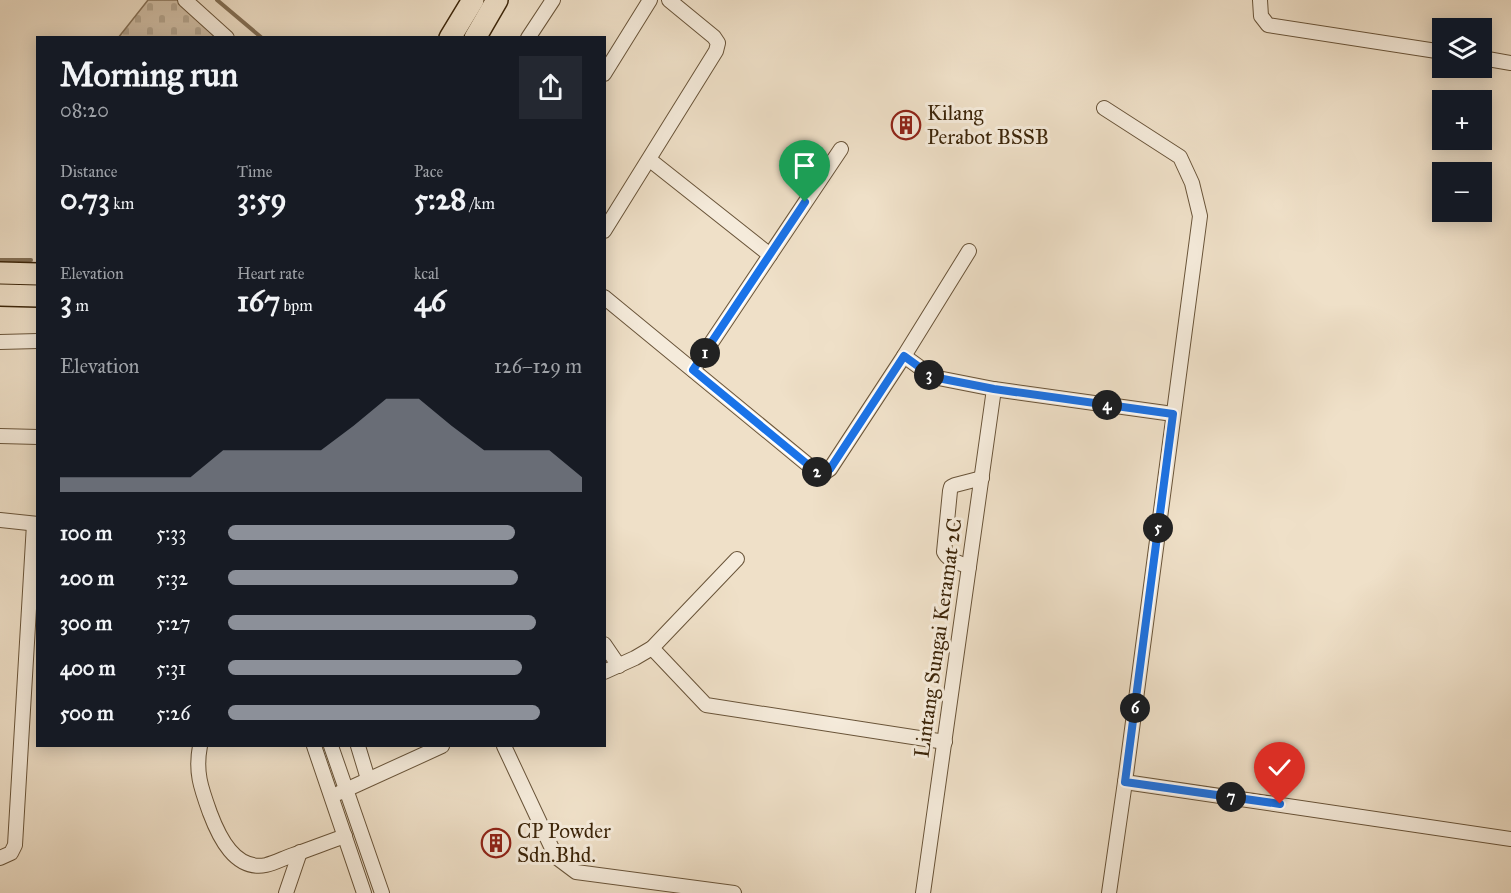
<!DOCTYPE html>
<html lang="en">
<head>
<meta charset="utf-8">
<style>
  :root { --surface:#171b24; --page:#242831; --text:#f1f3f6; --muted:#9ea1a6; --accent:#8c9099 }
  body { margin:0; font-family:"IM FELL Great Primer",serif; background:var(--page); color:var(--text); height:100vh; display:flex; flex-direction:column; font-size:22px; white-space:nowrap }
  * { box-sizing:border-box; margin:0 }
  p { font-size:20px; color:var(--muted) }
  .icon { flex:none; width:33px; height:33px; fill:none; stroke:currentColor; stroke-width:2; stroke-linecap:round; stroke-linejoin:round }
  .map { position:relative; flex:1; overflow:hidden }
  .sheet { position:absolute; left:36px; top:36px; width:570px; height:711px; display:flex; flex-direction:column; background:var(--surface); border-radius:0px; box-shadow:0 3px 15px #0003 }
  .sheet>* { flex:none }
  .controls { position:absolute; left:1432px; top:18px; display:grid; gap:12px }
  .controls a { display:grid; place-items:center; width:60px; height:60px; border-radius:0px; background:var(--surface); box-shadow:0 3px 15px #0003; font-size:30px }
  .pin { position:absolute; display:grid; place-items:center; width:51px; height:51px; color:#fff; margin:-62px -26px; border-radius:50% 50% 50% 0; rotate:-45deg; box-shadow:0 0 6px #0007 }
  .pin .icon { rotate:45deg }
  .km { position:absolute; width:30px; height:30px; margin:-15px; border-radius:50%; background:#222; color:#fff; font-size:16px; line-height:30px; text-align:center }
  .round { display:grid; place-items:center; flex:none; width:63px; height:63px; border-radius:0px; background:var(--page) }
  .overview { display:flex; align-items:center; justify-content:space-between; height:102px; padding:0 24px }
  h1 { font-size:33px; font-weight:700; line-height:45px }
  .metrics { display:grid; grid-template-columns:repeat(3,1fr); gap:9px; height:102px; padding:6px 24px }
  .metrics div { display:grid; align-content:center }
  .metrics b { font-size:30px; font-weight:700 }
  .metrics small { font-size:16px; font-weight:400 }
  .metrics p { font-size:16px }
  .chart { height:168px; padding:12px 24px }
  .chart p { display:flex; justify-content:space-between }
  .chart svg { width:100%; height:108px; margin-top:6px; fill:var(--accent); opacity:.7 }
  ul { padding:0 24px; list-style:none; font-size:20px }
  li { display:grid; grid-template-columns:96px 72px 1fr; align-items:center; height:45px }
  li i { height:15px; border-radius:8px; background:var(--accent) }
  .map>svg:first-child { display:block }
  .cemetery { fill:url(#cemetery-stones); stroke:#867258; stroke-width:1.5 }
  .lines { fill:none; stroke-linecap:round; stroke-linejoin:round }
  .stream { stroke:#836f55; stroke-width:4 }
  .minor-casing { stroke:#695439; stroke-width:16 }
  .highway-casing { stroke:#3c2509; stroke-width:24 }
  .minor { stroke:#f5ebdb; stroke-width:14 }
  .highway { stroke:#efe0c8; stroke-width:21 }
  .route-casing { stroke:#fff; stroke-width:12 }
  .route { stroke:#1a73e8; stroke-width:8 }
  .labels { text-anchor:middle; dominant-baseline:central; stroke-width:6; stroke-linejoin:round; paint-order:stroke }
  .poi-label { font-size:21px; fill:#3c2509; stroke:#f5ebdb; text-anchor:start }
  .street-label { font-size:21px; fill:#3c2509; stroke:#f5ebdb }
</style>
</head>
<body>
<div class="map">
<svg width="1511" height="893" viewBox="0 0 1511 893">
  <defs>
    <pattern id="cemetery-stones" width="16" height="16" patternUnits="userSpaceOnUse" patternTransform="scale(1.5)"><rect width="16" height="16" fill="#d1c0a8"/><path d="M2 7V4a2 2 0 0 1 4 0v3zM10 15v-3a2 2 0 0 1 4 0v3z" fill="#b4a58f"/></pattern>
  </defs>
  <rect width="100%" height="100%" fill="#efe0c8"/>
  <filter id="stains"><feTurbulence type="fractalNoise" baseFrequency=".00333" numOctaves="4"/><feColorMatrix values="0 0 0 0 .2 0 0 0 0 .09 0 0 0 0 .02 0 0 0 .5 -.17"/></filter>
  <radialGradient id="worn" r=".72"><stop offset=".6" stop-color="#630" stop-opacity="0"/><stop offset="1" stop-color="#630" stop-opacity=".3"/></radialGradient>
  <!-- cemetery -->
  <path class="cemetery" d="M 148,0 L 180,0 L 222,38 L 118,38 Z"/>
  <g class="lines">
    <!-- stream -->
    <g class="stream">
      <path d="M 217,0 L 262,38"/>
      <path d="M 0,260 L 31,260"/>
    </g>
    <!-- minor casing -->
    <g class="minor-casing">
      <g id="minor">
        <path d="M 185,0 L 227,38"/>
        <path d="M 1260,0 L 1261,16 L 1268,25 L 1443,52"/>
        <path d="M 528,38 L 553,0"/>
        <path d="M 1482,58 L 1511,63"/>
        <path d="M 604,74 L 650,0"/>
        <path d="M 1104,108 L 1180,157 L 1192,183 L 1200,216 L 1125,782 L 1109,893"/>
        <path d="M 650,160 L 770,255"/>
        <path d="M 604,231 L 716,51 L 718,43 L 714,37 L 669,0"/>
        <path d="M 604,297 L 818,473 L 824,473 L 830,469 L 904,356 L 969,251"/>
        <path d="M 0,342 L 38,341"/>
        <path d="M 904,356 L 933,377 L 994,389 L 1173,414"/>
        <path d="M 693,370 L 841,149"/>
        <path d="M 0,436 L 38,437"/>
        <path d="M 0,520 L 38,524"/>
        <path d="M 969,567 C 961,563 948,561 944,552 L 950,491 L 951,487 L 955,485 L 982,478"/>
        <path d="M 604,644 L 619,666"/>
        <path d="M 652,648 L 706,705 L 945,742"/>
        <path d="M 604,672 L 635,658 L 652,648 L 737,559"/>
        <path d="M 200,746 C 195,772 201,788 210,813 C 219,837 235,871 266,865 C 275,863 284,858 293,855 C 310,849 328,842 345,836"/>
        <path d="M 314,746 L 364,893"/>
        <path d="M 331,746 L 382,893"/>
        <path d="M 358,746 L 368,779"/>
        <path d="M 504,746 L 556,857 L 576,872 L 734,893"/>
        <path d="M 1125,782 L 1511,839"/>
        <path d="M 339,793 L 442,746"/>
        <path d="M 0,858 L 11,853 L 15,845 L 34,524"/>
        <path d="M 286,893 L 300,852"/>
        <path d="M 923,893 L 994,389"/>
      </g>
    </g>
    <!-- highway casing -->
    <g class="highway-casing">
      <g id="highway">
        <path d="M 450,38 L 473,0"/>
        <path d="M 475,38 L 497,0"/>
        <path d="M 0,273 L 38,274"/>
        <path d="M 0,295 L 38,296"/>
      </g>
    </g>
    <!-- minor -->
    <use href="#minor" class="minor"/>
    <!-- highway -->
    <use href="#highway" class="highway"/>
  </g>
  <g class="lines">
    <!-- route casing -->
    <g class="route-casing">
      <path id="route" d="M 805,202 L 693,370 L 818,473 L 824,473 L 830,469 L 904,356 L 933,377 L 994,389 L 1173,414 L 1125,782 L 1280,804"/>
    </g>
    <!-- route -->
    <use href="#route" class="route"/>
  </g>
  <!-- icons -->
  <defs>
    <g id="building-ring" transform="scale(1.5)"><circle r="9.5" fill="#f5ebdb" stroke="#8f2418" stroke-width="1.5"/><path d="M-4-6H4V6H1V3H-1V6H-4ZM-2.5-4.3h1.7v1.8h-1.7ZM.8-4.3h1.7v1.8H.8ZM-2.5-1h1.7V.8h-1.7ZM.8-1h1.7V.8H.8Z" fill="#8f2418"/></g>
  </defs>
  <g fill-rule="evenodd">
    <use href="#building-ring" x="906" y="125"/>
    <use href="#building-ring" x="496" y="843"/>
  </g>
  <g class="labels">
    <!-- poi labels -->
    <g class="poi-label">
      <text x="927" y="113">Kilang<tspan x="927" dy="24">Perabot BSSB</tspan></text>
      <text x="517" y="831">CP Powder<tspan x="517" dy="24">Sdn.Bhd.</tspan></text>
    </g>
    <!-- street labels -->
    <g class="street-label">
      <text transform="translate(938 638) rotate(-82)">Lintang Sungai Keramat 2C</text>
    </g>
  </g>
  <rect width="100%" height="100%" filter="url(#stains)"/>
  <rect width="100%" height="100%" fill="url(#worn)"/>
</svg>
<div class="controls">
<a><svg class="icon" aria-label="layers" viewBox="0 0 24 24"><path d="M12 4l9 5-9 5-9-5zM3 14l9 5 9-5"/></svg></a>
<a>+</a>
<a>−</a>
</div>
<div class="pin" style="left:805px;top:202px;background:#1e9e55"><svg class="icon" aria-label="arrive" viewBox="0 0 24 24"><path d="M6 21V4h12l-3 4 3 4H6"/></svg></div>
<div class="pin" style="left:1280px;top:804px;background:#d93025"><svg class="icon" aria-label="check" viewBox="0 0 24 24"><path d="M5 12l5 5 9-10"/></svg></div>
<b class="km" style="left:705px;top:353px">1</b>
<b class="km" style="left:817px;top:472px">2</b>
<b class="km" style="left:929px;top:375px">3</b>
<b class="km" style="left:1107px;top:405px">4</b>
<b class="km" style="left:1158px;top:528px">5</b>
<b class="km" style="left:1135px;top:708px">6</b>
<b class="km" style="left:1231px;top:797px">7</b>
<section class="sheet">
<div class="overview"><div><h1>Morning run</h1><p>08:20</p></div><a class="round"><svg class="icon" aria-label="share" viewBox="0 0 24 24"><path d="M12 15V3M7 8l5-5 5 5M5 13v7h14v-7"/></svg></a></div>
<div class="metrics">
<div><p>Distance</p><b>0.73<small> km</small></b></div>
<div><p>Time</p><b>3:59</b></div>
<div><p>Pace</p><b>5:28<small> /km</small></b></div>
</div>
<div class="metrics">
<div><p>Elevation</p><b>3<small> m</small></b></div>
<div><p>Heart rate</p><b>167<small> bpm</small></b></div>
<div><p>kcal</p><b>46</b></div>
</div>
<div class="chart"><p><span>Elevation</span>126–129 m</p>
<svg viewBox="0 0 160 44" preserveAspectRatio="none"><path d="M0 44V38L10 38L20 38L30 38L40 38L50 27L60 27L70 27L80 27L90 17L100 6L110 6L120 17L130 27L140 27L150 27L160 38V44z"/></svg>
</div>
<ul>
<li><b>100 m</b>5:33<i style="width:81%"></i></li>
<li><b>200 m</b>5:32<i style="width:82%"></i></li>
<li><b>300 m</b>5:27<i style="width:87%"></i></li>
<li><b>400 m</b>5:31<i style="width:83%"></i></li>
<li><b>500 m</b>5:26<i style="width:88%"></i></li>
</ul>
</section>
</div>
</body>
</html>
